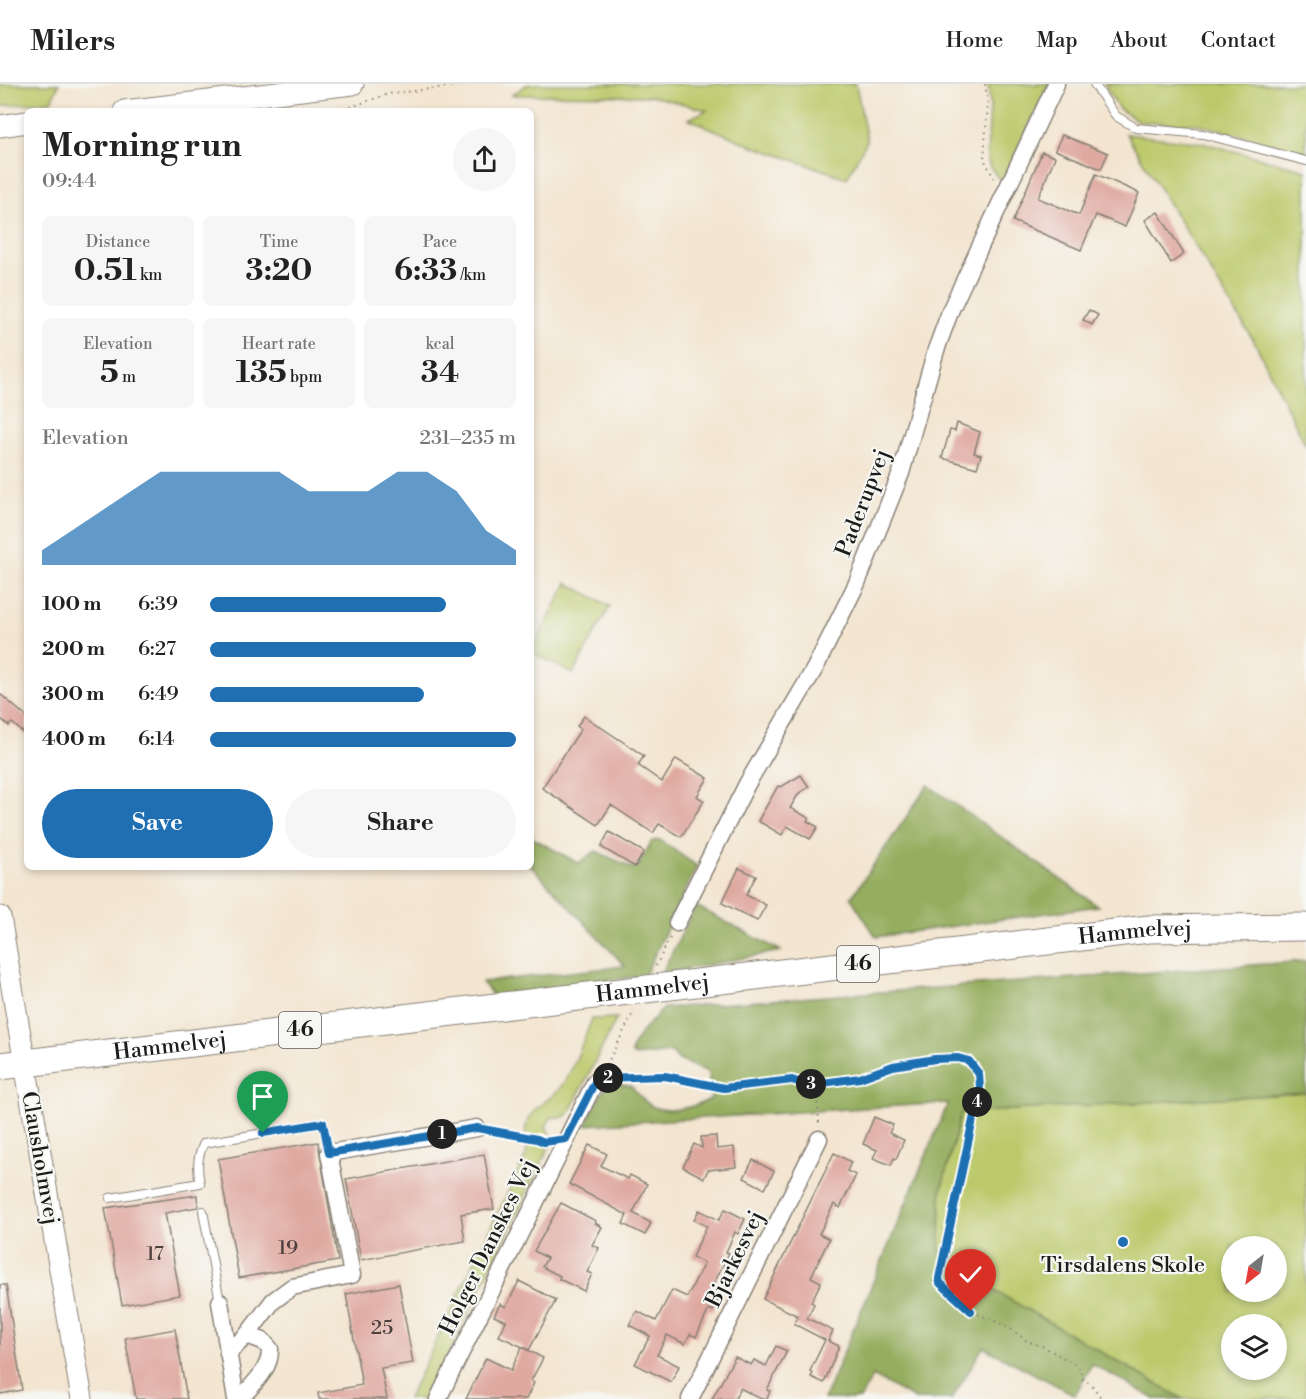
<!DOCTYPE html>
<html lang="en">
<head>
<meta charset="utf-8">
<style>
  :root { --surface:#fff; --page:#f6f6f6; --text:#222; --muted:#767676; --line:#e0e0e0; --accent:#1f6fb2 }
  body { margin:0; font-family:"Libre Bodoni",serif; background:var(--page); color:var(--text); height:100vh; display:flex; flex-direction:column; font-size:22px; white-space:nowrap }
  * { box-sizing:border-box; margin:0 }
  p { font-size:20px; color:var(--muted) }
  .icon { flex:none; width:33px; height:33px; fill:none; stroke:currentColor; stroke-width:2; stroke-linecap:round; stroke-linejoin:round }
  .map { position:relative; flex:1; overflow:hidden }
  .details { position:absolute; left:24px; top:24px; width:510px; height:762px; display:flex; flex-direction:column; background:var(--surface); border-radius:9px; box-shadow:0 3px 9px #0003 }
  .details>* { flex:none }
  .needle { width:39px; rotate:211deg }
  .tools { position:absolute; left:1221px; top:1152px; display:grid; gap:12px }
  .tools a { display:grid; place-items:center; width:66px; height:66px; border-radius:50%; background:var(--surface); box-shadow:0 3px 9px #0003; font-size:30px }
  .pin { position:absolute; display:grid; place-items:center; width:51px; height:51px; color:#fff; margin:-62px -26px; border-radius:50% 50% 50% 0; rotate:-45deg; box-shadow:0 0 6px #0007 }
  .pin .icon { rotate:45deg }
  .km { position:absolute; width:30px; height:30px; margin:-15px; border-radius:50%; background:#222; color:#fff; font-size:16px; line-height:30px; text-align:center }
  .round { display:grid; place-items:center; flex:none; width:63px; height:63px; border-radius:32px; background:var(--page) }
  .overview { display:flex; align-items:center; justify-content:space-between; height:102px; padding:0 18px }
  h1 { font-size:33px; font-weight:700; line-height:45px }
  .stats { display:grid; grid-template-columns:repeat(3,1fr); gap:9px; height:102px; padding:6px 18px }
  .stats div { display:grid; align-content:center; border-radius:9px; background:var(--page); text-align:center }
  .stats b { font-size:30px; font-weight:700 }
  .stats small { font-size:16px; font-weight:400 }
  .stats p { font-size:16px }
  .chart { height:168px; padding:12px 18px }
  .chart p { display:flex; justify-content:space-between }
  .chart svg { width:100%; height:108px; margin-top:6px; fill:var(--accent); opacity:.7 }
  .primary-button { display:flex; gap:12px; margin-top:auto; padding:12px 18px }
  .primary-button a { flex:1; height:69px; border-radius:36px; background:var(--accent); color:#fff; font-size:24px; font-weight:700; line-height:69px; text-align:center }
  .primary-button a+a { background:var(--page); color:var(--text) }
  ul { padding:0 18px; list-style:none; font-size:20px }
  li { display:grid; grid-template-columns:96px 72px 1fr; align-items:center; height:45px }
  li i { height:15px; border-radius:8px; background:var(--accent) }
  header { display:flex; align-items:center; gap:36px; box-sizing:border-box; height:84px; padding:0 30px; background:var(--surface); border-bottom:2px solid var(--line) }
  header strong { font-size:28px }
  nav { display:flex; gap:33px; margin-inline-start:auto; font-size:21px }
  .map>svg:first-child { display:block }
  .green { fill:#bcc96b; stroke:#6c7244; stroke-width:1.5; fill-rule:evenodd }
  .forest { fill:#95ad5f; stroke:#58643e; stroke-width:1.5 }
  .building { fill:#dfa9a0 }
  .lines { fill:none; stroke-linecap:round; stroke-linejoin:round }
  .service-casing { stroke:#888076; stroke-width:10 }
  .minor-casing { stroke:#888076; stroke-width:19 }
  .tertiary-casing { stroke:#888076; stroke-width:23 }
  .trunk-casing { stroke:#888076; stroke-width:29 }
  .path { stroke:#888076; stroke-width:2; stroke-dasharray:1.5 4.5; stroke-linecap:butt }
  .service { stroke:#fff; stroke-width:8 }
  .minor { stroke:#fff; stroke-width:16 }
  .tertiary { stroke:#fff; stroke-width:21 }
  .trunk { stroke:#fff; stroke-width:27 }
  .route-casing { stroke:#fff; stroke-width:12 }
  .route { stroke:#1f6fb2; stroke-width:8 }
  .poi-dot { fill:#1f6fb2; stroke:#f6f6f2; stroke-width:2 }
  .labels { text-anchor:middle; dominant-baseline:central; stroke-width:4.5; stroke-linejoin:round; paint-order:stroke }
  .number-label { font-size:20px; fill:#4d3f3d }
  .shield { fill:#f6f6f2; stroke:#5d5d5c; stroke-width:1.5 }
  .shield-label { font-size:21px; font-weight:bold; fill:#1c1c1c }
  .street-label { font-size:22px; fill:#1c1c1c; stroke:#f6f6f2 }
  .poi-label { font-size:22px; fill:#1c1c1c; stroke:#f6f6f2 }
</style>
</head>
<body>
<header>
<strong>Milers</strong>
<nav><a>Home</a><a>Map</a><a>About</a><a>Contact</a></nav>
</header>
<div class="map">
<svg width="1306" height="1315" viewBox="0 0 1306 1315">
  <rect width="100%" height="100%" fill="#f6f6f2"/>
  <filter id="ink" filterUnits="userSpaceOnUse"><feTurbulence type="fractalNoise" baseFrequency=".0167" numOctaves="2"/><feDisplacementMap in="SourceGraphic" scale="12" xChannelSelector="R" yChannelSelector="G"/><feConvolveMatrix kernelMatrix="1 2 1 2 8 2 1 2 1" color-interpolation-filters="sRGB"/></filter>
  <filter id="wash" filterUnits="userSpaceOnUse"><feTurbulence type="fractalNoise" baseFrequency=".008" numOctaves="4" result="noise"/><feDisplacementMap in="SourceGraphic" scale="24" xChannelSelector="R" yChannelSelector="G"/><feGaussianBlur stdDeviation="1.35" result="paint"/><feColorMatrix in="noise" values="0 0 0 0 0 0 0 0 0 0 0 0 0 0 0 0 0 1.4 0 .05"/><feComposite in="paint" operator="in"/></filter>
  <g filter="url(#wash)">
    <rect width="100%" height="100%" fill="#f3e5d0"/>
    <!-- green -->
    <g class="green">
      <path d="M 0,0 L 59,0 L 51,17 L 0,22 Z"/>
      <path d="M 535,0 L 856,0 L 867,57 L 847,94 L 752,62 L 689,35 L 707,26 L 652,12 L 512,11 L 526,1 Z"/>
      <path d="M 988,0 L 1049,0 L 1003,95 L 999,95 L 990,83 L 987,74 L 990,21 Z"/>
      <path d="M 1104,0 L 1306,0 L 1306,69 L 1198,40 L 1140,38 L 1119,25 Z"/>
      <path d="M 1126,50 L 1204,59 L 1306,86 L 1306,362 L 1255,259 Z"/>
      <path d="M 567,499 L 610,522 L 573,590 L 531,568 Z"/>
      <path d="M 617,934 L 569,1029 L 566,1032 L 551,1034 L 546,1042 L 551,1054 L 549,1063 L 427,1315 L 408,1315 L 526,1071 C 528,1060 523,1047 527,1038 C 533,1022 550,1017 560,1004 C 575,985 582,958 592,935 Z"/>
      <path d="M 1306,1009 L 1306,1315 L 1183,1315 L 953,1183 L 940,1167 L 941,1107 L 961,1029 ZM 1232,1162 L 1276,1162 L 1276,1208 L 1232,1208 ZM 1232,1240 L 1276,1240 L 1276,1286 L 1232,1286 Z"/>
    </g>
    <!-- forest -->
    <g class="forest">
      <path d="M 928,701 L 1098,822 L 876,853 L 851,814 Z"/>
      <path d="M 531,753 L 578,779 L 596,767 L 633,784 L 637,783 L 652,757 L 660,756 L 697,782 L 645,891 L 495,914 L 482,898 L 625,882 L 531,782 Z"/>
      <path d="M 696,822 L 781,867 L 661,890 Z"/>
      <path d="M 1306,877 L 1306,1009 L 961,1029 L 941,1107 L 940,1167 L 953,1183 L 1183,1315 L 1155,1315 L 1092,1280 L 1075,1311 L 983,1263 L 952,1315 L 915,1315 L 873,1292 L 860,1315 L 824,1315 L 948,1019 L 586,1041 C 593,1027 599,1007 612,999 L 631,1002 C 646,1020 654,1029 679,1025 C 692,1023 700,1021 711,1015 L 708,988 L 679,976 L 672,968 L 635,972 L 631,969 C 634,952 652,937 664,924 Z"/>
    </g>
    <g id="blocks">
      <!-- building -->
      <g class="building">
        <path d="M 1062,51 L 1108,69 L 1101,85 L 1055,66 Z"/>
        <path d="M 1042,68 L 1055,73 L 1038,114 L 1079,131 L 1096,90 L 1139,109 L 1125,143 L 1096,131 L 1081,166 L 1013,137 Z"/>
        <path d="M 1158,128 L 1184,170 L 1171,179 L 1145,136 Z"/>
        <path d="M 1089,226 L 1098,231 L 1092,241 L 1083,236 Z"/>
        <path d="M 957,339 L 980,348 L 974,369 L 981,371 L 977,384 L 942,374 L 950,346 L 955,347 Z"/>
        <path d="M 0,610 L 27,633 L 27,652 L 12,639 L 9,642 L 0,634 Z"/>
        <path d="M 584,632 L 644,672 L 638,681 L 662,698 L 676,675 L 708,694 L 697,712 L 704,717 L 681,753 L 659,740 L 653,749 L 611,721 L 598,741 L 542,704 L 581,645 L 577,642 Z"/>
        <path d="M 801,691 L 809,703 L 799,709 L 790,724 L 809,734 L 807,737 L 818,743 L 810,755 L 787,742 L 782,751 L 758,737 L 778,702 L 781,703 Z"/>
        <path d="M 609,748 L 644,768 L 635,783 L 601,763 Z"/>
        <path d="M 739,784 L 756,792 L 746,811 L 766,821 L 757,837 L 722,819 Z"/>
        <path d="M 874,1033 L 893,1041 L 889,1049 L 904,1056 L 896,1075 L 894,1074 L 891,1081 L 873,1074 L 877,1066 L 863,1060 Z"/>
        <path d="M 716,1052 L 717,1065 L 734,1063 L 736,1083 L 708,1086 L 704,1094 L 683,1083 L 694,1060 L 702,1064 L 701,1053 Z"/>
        <path d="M 318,1058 L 338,1177 L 239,1194 L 218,1075 Z"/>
        <path d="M 589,1061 L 607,1070 L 601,1082 L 628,1095 L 630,1091 L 647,1100 L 633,1129 L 651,1139 L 645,1151 L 623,1140 L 627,1131 L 569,1100 Z"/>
        <path d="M 834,1069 L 851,1078 L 847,1087 L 856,1091 L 840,1124 L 834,1120 L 819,1150 L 829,1155 L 811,1193 L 821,1198 L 811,1218 L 814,1220 L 807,1234 L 833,1247 L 828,1257 L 839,1262 L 824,1299 L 811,1293 L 813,1289 L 810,1287 L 825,1256 L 794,1240 L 798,1232 L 763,1215 Z"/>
        <path d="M 484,1070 L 494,1125 L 461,1130 L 465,1157 L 361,1176 L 346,1095 Z"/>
        <path d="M 753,1076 L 774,1087 L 765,1105 L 744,1094 Z"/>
        <path d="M 197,1111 L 198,1123 L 165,1129 L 180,1211 L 122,1221 L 105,1124 Z"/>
        <path d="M 561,1119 L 596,1137 L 595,1139 L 602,1143 L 592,1161 L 599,1164 L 587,1188 L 592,1190 L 584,1207 L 559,1195 L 560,1192 L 542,1183 L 547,1174 L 534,1167 Z"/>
        <path d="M 725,1125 L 745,1135 L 738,1150 L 735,1148 L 726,1168 L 729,1169 L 711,1205 L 721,1210 L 713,1227 L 709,1225 L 696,1253 L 690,1250 L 685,1260 L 667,1251 L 657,1271 L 679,1282 L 671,1298 L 635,1280 L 650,1252 L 629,1241 L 637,1227 L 656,1237 L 672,1206 L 687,1213 L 704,1179 L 692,1173 L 707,1142 L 694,1136 L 699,1126 L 719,1136 Z"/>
        <path d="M 519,1197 L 556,1216 L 529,1266 L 499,1252 L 506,1237 L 494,1232 L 500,1220 L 506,1223 Z"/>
        <path d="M 399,1200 L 413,1279 L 381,1284 L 387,1315 L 319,1315 L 318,1309 L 362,1301 L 346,1210 Z"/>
        <path d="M 0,1201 L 6,1201 L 22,1306 L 0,1310 Z"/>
        <path d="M 175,1245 L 187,1315 L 136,1315 L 125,1254 Z"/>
        <path d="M 776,1262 L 787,1267 L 767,1306 L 770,1307 L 767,1315 L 761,1315 L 740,1304 L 735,1315 L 712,1315 L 735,1273 L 751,1281 L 754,1276 L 766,1282 Z"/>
        <path d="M 522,1263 L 543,1274 L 531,1297 L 534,1299 L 526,1315 L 466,1315 L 486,1274 L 511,1286 Z"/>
      </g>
    </g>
  </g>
  <g filter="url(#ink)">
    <use href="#blocks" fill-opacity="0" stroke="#888076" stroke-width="1.5"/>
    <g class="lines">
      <!-- service casing -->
      <g class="service-casing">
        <g id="service">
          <path d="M 1094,0 L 1116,32 L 1136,44 L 1203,50 L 1306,77"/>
          <path d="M 110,1114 L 200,1099 C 197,1084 197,1073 204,1059 L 323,1039 L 329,1069"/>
          <path d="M 203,1127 L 220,1218"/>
        </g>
      </g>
      <!-- minor casing -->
      <g class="minor-casing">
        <g id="minor">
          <path d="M 677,839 L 747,700 L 815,584 L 857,499 L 901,389 L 936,266 L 951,225 L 1056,0"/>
          <path d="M 220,1218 L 236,1315"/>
          <path d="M 228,1269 L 247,1251 L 273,1217 L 292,1203 L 352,1191 L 329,1069 L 477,1044"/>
          <path d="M 240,1315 C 253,1300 271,1285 270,1265 L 263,1257 L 247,1251"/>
          <path d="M 438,1315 L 595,998"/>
          <path d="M 690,1315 L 819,1055"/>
        </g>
      </g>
      <!-- tertiary casing -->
      <g class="tertiary-casing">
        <g id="tertiary">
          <path d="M 124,27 L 353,0"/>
          <path d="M 0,42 L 27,38"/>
          <path d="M 0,833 L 82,1315"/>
        </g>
      </g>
      <!-- trunk casing -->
      <g class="trunk-casing">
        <g id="trunk">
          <path id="s1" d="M 0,982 L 1149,845 L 1306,843"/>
        </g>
      </g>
      <!-- path -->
      <g class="path">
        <path d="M 985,0 L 988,18 L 984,75 L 994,94"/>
        <path d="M 339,27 L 388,10 L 471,0"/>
        <path d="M 656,882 L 671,852"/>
        <path d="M 604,986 L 634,927"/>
        <path d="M 609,994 L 665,991 L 724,1004 L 792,996 L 807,1001 L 813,1007 L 818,1021 L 819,1040"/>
        <path d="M 807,1001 C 825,998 845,999 862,993 C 887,986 964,955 979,990 C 981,993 980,1000 980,1003 L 942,1174 L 939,1194 L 941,1199 L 971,1227 L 1008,1243 L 1027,1257 L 1044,1263 L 1073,1279 L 1079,1284 L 1083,1295 L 1091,1300 L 1102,1315"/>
        <path d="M 490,1046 L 537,1055 L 544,1058 L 549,1057"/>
      </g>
      <!-- service -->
      <use href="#service" class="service"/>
      <!-- minor -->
      <use href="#minor" class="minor"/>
      <!-- tertiary -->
      <use href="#tertiary" class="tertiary"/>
      <!-- trunk -->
      <use href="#trunk" class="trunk"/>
    </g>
  </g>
  <g class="lines" filter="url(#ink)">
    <!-- route casing -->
    <g class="route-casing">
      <path id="route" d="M 263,1049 L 323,1039 L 329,1069 L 477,1044 L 537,1055 L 544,1058 L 566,1055 L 595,998 L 600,994 L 665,992 L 724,1004 L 792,996 L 807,1001 L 860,994 L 893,982 L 935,975 L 958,974 L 969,977 L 979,990 L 980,1003 L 939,1194 L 940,1199 L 971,1227"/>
    </g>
    <!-- route -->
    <use href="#route" class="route"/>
  </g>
  <!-- markers -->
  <circle class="poi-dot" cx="1123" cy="1158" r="6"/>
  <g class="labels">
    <!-- number labels -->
    <g class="number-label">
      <text x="288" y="1164">19</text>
      <text x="155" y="1170">17</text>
      <text x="382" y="1244">25</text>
    </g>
    <!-- shield labels -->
    <g class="shield">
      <rect x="837" y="862" width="42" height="36" rx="4.5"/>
      <rect x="279" y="928" width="42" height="36" rx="4.5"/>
    </g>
    <g class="shield-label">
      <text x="858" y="880">46</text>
      <text x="300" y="946">46</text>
    </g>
    <!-- street labels -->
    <g class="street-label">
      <text transform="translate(863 419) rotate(-69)">Paderupvej</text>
      <text stroke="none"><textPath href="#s1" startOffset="1143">Hammelvej</textPath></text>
      <text stroke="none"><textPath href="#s1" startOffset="657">Hammelvej</textPath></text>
      <text stroke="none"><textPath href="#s1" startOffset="171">Hammelvej</textPath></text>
      <text transform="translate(40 1074) rotate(80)">Clausholmvej</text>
      <text transform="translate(488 1163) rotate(-64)">Holger Danskes Vej</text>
      <text transform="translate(735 1175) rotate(-64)">Bjarkesvej</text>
    </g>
    <!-- poi labels -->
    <g class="poi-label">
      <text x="1123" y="1181">Tirsdalens Skole</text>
    </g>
  </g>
</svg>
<div class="tools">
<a><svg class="needle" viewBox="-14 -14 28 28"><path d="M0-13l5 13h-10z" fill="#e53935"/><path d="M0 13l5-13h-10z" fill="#767676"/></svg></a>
<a><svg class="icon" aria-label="layers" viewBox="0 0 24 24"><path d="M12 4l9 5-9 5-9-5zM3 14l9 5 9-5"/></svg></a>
</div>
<div class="pin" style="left:263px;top:1049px;background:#1e9e55"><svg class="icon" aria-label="arrive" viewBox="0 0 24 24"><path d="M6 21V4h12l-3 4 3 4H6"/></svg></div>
<div class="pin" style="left:971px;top:1227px;background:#d93025"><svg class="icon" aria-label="check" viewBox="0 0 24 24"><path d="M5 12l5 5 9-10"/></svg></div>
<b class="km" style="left:442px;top:1050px">1</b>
<b class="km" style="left:608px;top:994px">2</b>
<b class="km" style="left:811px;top:1000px">3</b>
<b class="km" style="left:977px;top:1018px">4</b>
<section class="details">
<div class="overview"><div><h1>Morning run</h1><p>09:44</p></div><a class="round"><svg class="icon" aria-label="share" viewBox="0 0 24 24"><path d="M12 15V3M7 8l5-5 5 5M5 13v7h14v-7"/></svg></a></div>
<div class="stats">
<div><p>Distance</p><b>0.51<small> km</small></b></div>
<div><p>Time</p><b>3:20</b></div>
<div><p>Pace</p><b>6:33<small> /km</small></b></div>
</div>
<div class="stats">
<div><p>Elevation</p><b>5<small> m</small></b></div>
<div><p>Heart rate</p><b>135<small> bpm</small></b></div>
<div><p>kcal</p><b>34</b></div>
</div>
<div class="chart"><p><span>Elevation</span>231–235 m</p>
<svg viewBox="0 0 160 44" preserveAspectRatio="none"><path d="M0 44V38L10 30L20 22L30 14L40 6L50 6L60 6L70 6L80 6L90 14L100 14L110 14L120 6L130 6L140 14L150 30L160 38V44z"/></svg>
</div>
<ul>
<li><b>100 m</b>6:39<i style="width:77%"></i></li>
<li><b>200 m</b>6:27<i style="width:87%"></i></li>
<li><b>300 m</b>6:49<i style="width:70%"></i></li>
<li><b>400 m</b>6:14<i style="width:100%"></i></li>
</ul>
<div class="primary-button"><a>Save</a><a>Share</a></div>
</section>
</div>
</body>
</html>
